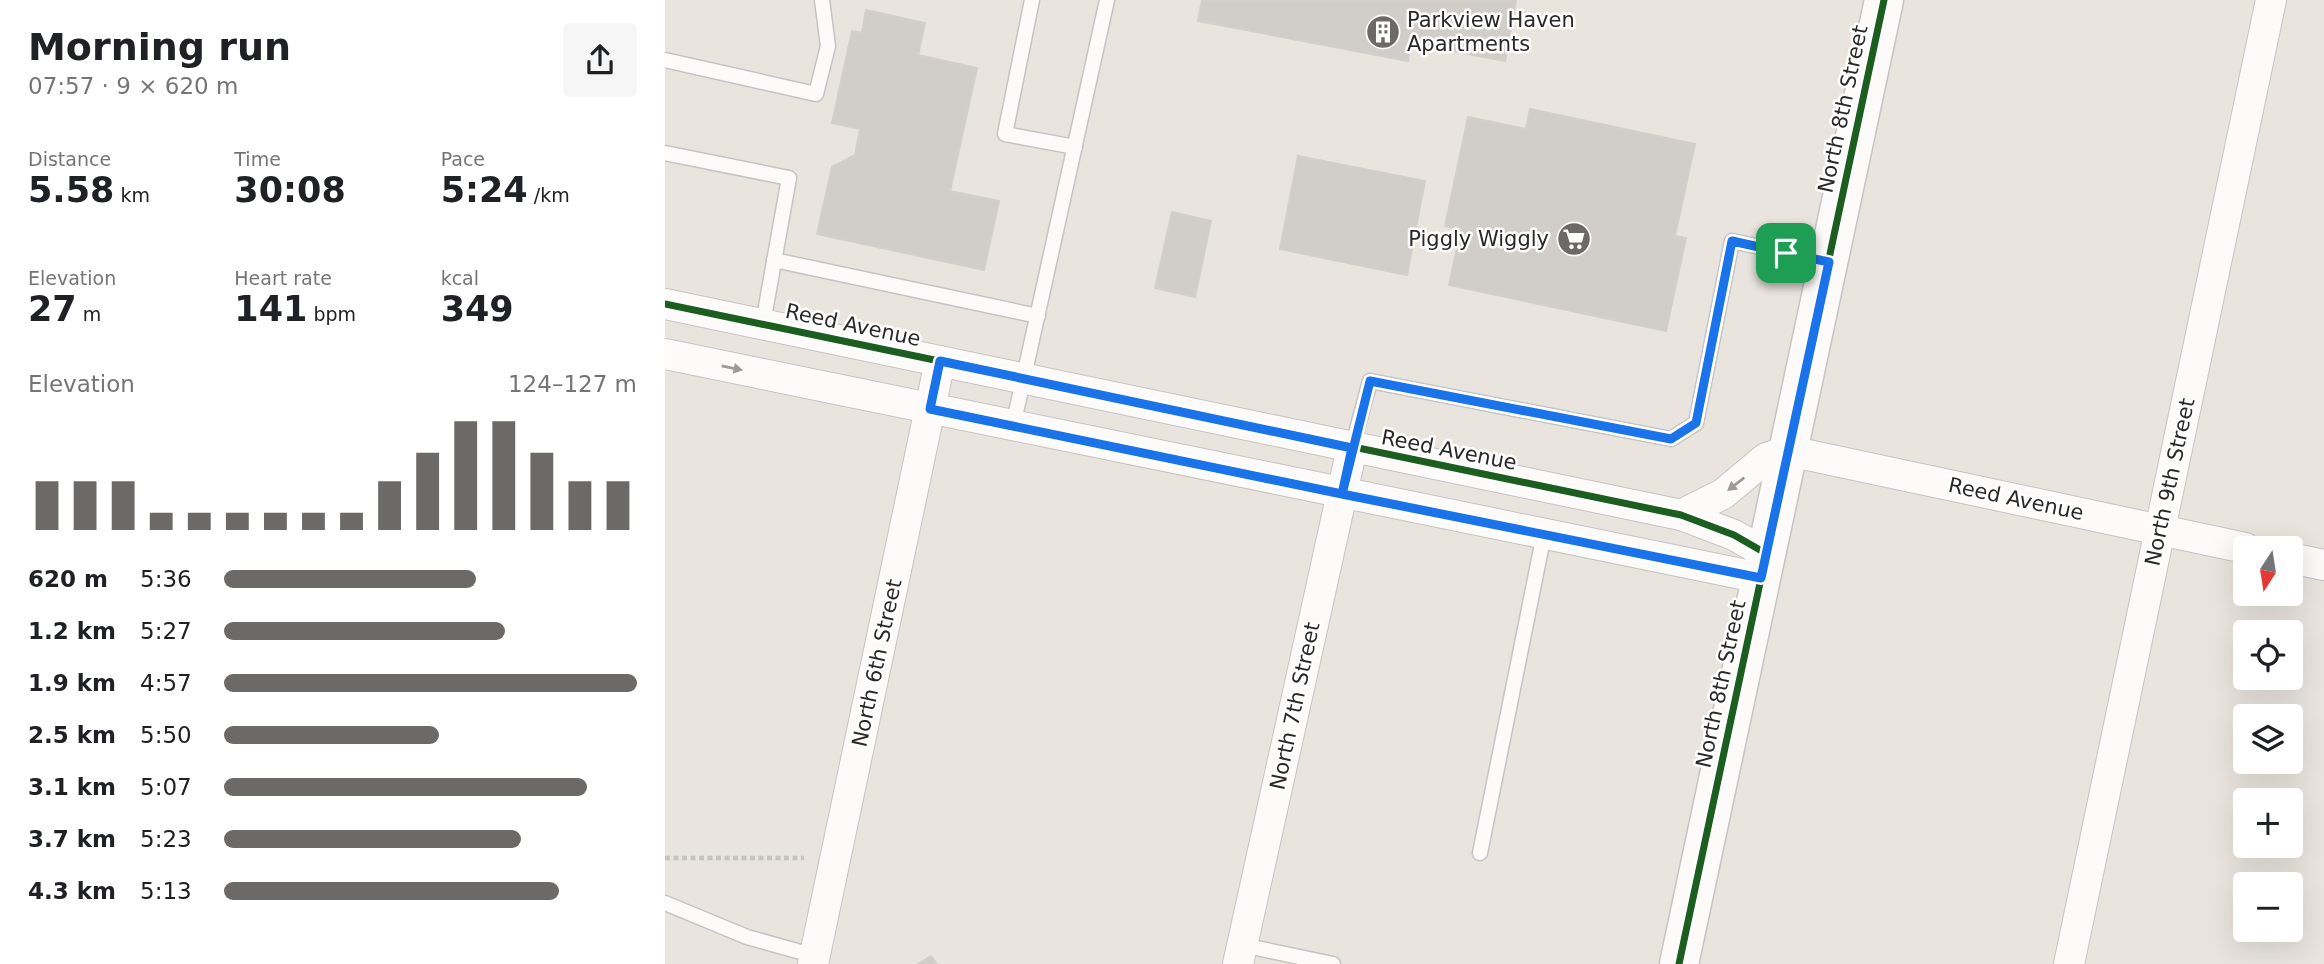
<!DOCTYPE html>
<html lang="en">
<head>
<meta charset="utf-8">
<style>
  :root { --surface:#fff; --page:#f6f6f6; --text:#202124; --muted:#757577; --accent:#6c6a68 }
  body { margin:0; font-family:"DejaVu Sans",sans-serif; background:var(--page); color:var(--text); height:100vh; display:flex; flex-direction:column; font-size:26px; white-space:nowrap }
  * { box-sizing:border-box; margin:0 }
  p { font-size:23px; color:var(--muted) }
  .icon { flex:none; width:38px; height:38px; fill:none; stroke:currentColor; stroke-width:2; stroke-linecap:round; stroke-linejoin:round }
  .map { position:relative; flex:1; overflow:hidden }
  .drawer { display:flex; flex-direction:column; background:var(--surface); width:665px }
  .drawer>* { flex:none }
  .needle { width:46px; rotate:192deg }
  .tools { position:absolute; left:1568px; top:536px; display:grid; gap:14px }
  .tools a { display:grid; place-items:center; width:70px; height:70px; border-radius:7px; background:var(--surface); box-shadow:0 7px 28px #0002; font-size:35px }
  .pin { position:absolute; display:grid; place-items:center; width:60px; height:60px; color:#fff; margin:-30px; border-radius:14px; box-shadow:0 4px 10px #0006 }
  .round { display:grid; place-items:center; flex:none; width:74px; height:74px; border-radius:7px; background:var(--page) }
  .summary { display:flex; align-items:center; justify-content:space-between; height:119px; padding:0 28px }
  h1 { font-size:38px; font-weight:700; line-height:52px }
  .stats { display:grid; grid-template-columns:repeat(3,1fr); gap:10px; height:119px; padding:7px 28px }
  .stats div { display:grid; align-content:center }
  .stats b { font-size:35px; font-weight:700 }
  .stats small { font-size:19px; font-weight:400 }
  .stats p { font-size:19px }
  .chart { height:196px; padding:14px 28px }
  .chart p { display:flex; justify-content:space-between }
  .chart svg { width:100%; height:126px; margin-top:7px; stroke:var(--accent); stroke-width:6 }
  ul { padding:0 28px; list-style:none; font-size:23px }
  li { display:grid; grid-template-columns:112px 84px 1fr; align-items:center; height:52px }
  li i { height:18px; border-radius:9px; background:var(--accent) }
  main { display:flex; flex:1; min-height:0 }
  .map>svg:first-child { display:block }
  .building { fill:#d1ceca; stroke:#d3cfca; stroke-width:2 }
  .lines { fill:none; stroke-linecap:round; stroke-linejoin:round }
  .lane-casing { stroke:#c5c4c4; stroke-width:17 }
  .street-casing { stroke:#c5c4c4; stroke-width:32 }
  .secondary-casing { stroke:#c5c4c4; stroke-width:41 }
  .path { stroke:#c4c4c3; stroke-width:4.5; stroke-dasharray:5 3.5; stroke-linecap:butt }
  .lane { stroke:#fcfbfa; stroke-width:14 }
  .street { stroke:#fcfbfa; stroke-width:30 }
  .secondary { stroke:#fcfbfa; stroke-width:38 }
  .cycleway-casing { stroke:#fff; stroke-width:11 }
  .cycleway { stroke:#1b5e20; stroke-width:7 }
  .oneway { fill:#9d9c9c }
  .route-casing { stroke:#fff; stroke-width:14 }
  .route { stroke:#1a73e8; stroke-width:9 }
  .labels { text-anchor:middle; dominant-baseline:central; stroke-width:5; stroke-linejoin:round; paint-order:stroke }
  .poi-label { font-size:21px; fill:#292929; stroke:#fff; text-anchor:start }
  .street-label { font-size:21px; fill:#292929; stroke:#fff }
</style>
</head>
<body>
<main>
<section class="drawer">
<div class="summary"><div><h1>Morning run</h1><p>07:57 · 9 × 620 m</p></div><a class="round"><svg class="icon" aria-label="share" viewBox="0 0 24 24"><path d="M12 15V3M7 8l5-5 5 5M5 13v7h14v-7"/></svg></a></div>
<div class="stats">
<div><p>Distance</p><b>5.58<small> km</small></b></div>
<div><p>Time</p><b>30:08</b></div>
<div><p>Pace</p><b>5:24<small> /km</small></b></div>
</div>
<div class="stats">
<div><p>Elevation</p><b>27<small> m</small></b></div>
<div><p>Heart rate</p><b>141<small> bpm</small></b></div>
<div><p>kcal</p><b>349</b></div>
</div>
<div class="chart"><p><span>Elevation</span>124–127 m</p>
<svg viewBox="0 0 160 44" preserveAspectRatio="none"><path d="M5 44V27M15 44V27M25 44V27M35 44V38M45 44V38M55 44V38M65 44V38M75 44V38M85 44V38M95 44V27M105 44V17M115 44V6M125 44V6M135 44V17M145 44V27M155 44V27"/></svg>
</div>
<ul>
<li><b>620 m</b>5:36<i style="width:61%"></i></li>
<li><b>1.2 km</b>5:27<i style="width:68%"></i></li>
<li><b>1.9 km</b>4:57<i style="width:100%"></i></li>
<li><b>2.5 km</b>5:50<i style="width:52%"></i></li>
<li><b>3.1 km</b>5:07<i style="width:88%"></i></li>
<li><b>3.7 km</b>5:23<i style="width:72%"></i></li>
<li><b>4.3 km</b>5:13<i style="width:81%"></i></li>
</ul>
</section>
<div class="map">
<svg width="1659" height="964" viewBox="0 0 1659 964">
  <rect width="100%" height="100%" fill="#e9e4de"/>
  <!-- building -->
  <g class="building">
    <path d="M 537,0 L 851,0 L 840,61 L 746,43 L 743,61 L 533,21 Z"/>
    <path d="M 201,10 L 260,23 L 253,55 L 312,68 L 285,191 L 334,201 L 319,270 L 152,234 L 167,167 L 190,155 L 195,129 L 167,123 L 187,31 L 197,33 Z"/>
    <path d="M 865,109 L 1030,144 L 1010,236 L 1021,238 L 1001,331 L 784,285 L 796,230 L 780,226 L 803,117 L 861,129 Z"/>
    <path d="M 633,156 L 760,181 L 742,275 L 615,249 Z"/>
    <path d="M 507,212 L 546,221 L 530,297 L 490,288 Z"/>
    <path d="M 266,956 L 272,964 L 253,964 Z"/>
  </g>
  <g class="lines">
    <!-- lane casing -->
    <g class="lane-casing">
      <g id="lane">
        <path d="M 367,0 L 340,134 L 410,147"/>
        <path d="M 0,60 L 151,94 L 163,46 L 157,0"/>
        <path d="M 0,153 L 124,178 L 98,323"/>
        <path d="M 109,260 L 373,316"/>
        <path d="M 348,426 L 442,0"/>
        <path d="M 687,448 L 705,381 L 1006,439 L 1031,423 L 1067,241 L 1162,261"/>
        <path d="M 815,853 L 879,534"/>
        <path d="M 0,903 L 82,937 L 150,956"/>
        <path d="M 577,945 L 668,964"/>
      </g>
    </g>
    <!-- street casing -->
    <g class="street-casing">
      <g id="street">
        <path d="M 0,304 L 1016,515 L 1069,535 L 1102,554"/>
        <path d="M 0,354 L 1096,578"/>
        <path d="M 1016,515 L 1058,494 L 1101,458 L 1124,451 L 1580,548"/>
        <path d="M 1626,558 L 1659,565"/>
        <path d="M 148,964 L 275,361"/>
        <path d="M 573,964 L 687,448"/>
        <path d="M 1404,964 L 1606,0"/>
      </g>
    </g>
    <!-- secondary casing -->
    <g class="secondary-casing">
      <path id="secondary" d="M 1014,964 L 1219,0"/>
    </g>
    <!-- path -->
    <path class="path" d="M 0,858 L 139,858"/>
    <!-- lane -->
    <use href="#lane" class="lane"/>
    <!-- street -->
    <use href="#street" class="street"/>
    <!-- secondary -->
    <use href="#secondary" class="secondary"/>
    <!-- cycleway casing -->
    <g class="cycleway-casing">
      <g id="cycleway">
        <path d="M 0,304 L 1016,515 L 1069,535 L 1102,554"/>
        <path d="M 1014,964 L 1219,0"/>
      </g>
    </g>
    <!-- cycleway -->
    <use href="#cycleway" class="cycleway"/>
  </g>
  <!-- one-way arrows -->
  <defs><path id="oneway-solid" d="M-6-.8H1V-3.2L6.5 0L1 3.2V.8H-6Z" transform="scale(1.75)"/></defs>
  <g class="oneway">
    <use href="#oneway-solid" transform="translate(67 368) rotate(12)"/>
    <use href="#oneway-solid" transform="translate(1071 484) rotate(142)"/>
  </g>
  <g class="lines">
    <!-- route casing -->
    <g class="route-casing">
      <path id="route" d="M 1121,253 L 1067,241 L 1031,423 L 1006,439 L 705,381 L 677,494 L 265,409 L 275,361 L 687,448 L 677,494 L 1096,578 L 1164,262 L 1121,253"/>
    </g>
    <!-- route -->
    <use href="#route" class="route"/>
  </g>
  <!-- icons -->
  <defs>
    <g id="building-disc" transform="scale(1.75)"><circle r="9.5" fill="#6c6a68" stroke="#fff"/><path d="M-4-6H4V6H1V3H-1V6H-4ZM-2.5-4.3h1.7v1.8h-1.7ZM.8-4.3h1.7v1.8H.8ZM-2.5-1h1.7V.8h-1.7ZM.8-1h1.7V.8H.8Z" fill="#fff"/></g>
    <g id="supermarket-disc" transform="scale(1.75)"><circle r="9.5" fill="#6c6a68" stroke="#fff"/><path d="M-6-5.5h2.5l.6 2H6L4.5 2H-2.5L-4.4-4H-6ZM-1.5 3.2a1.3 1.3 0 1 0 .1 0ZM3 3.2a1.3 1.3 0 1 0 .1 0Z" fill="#fff"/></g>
  </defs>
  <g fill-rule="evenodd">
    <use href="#building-disc" x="718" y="32"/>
    <use href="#supermarket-disc" x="909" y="239"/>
  </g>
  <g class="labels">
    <!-- poi labels -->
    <g class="poi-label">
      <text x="742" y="20">Parkview Haven<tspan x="742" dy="24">Apartments</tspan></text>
      <text x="884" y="239" text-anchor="end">Piggly Wiggly</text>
    </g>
    <!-- street labels -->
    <g class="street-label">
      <text transform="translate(1178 109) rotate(-78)">North 8th Street</text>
      <text transform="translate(188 325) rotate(12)">Reed Avenue</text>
      <text transform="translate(784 450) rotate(11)">Reed Avenue</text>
      <text transform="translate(1505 482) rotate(-78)">North 9th Street</text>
      <text transform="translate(1351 499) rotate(12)">Reed Avenue</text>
      <text transform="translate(212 663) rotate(-78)">North 6th Street</text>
      <text transform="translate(1056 684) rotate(-78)">North 8th Street</text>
      <text transform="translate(630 706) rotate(-78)">North 7th Street</text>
    </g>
  </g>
</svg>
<div class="tools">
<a><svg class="needle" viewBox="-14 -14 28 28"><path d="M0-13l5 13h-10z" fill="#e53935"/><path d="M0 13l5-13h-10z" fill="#757577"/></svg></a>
<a><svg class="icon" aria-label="locate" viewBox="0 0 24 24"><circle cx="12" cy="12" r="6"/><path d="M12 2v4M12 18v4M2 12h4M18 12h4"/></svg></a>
<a><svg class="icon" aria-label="layers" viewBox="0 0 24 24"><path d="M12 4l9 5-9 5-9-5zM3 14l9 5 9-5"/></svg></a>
<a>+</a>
<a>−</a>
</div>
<div class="pin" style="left:1121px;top:253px;background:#1e9e55"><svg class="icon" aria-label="arrive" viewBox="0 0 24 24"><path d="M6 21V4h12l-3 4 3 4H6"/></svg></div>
</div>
</main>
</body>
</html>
